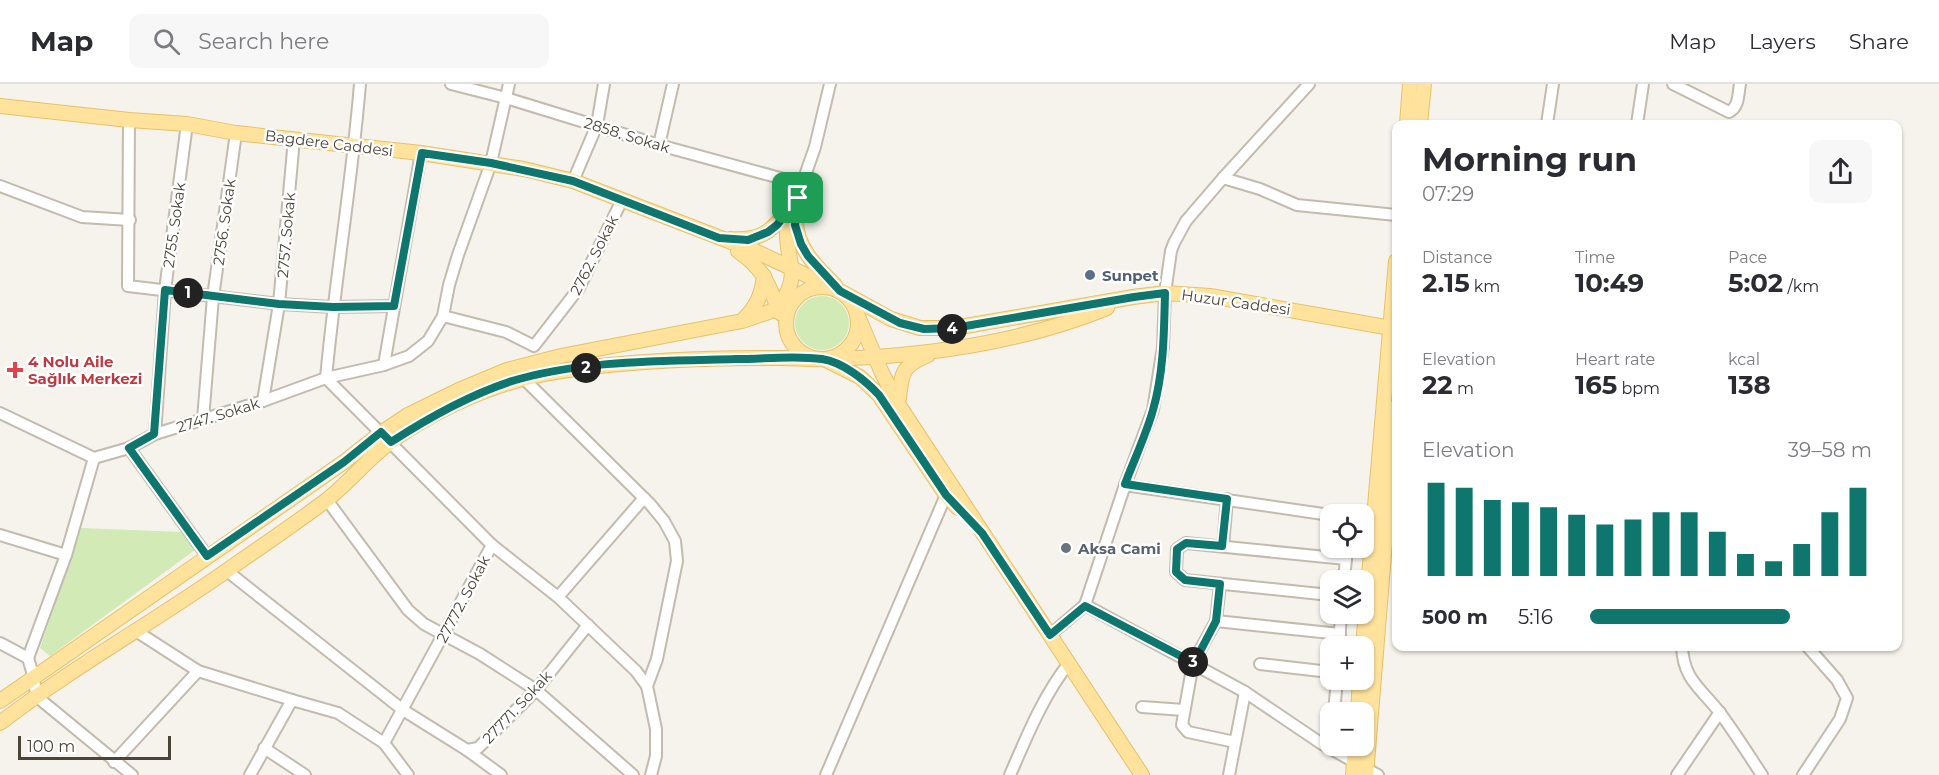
<!DOCTYPE html>
<html lang="en">
<head>
<meta charset="utf-8">
<style>
  :root { --surface:#fff; --page:#f7f7f7; --text:#2b2b33; --muted:#7c7c81; --line:#e1e1e2; --accent:#0f766e }
  body { margin:0; font-family:Montserrat,sans-serif; background:var(--page); color:var(--text); height:100vh; display:flex; flex-direction:column; font-size:22px; white-space:nowrap }
  * { box-sizing:border-box; margin:0 }
  p { font-size:20px; color:var(--muted) }
  .icon { flex:none; width:33px; height:33px; fill:none; stroke:currentColor; stroke-width:2; stroke-linecap:round; stroke-linejoin:round }
  .map { position:relative; flex:1; overflow:hidden }
  .details { position:absolute; left:1392px; top:36px; width:510px; height:531px; display:flex; flex-direction:column; background:var(--surface); border-radius:12px; box-shadow:0 2px 4px #0004 }
  .details>* { flex:none }
  .buttons { position:absolute; left:1320px; top:420px; display:grid; gap:12px }
  .buttons a { display:grid; place-items:center; width:54px; height:54px; border-radius:12px; background:var(--surface); box-shadow:0 2px 4px #0004; font-size:30px }
  .scale { position:absolute; left:18px; bottom:15px; width:153px; box-sizing:border-box; padding-left:6px; border:3px solid #4b4439; border-top:0; font-size:16px; line-height:21px; white-space:nowrap; color:#4b4439; -webkit-text-stroke:4px #fff; paint-order:stroke }
  .pin { position:absolute; display:grid; place-items:center; width:51px; height:51px; color:#fff; margin:-26px; border-radius:12px; box-shadow:0 3px 9px #0006 }
  .km { position:absolute; width:30px; height:30px; margin:-15px; border-radius:50%; background:#222; color:#fff; font-size:16px; line-height:30px; text-align:center }
  .round { display:grid; place-items:center; flex:none; width:63px; height:63px; border-radius:12px; background:var(--page) }
  .summary { display:flex; align-items:center; justify-content:space-between; height:102px; padding:0 30px }
  h1 { font-size:33px; font-weight:700; line-height:45px }
  .figures { display:grid; grid-template-columns:repeat(3,1fr); gap:9px; height:102px; padding:6px 30px }
  .figures div { display:grid; align-content:center }
  .figures b { font-size:26px; font-weight:700 }
  .figures small { font-size:16px; font-weight:400 }
  .figures p { font-size:16px }
  .chart { height:168px; padding:12px 30px }
  .chart p { display:flex; justify-content:space-between }
  .chart svg { width:100%; height:108px; margin-top:6px; stroke:var(--accent); stroke-width:6 }
  ul { padding:0 30px; list-style:none; font-size:20px }
  li { display:grid; grid-template-columns:96px 72px 1fr; align-items:center; height:45px }
  li i { height:15px; border-radius:8px; background:var(--accent) }
  header { display:flex; align-items:center; gap:36px; box-sizing:border-box; height:84px; padding:0 30px; background:var(--surface); border-bottom:2px solid var(--line) }
  header strong { font-size:28px }
  nav { display:flex; gap:33px; margin-inline-start:auto; font-size:21px }
  .search { width:420px; height:54px; background:var(--page); display:flex; align-items:center; gap:15px; box-sizing:border-box; padding:0 21px; border-radius:12px; color:var(--muted); font-size:22px }
  .map>svg:first-child { display:block }
  .green { fill:#d2eab5 }
  .lines { fill:none; stroke-linecap:round; stroke-linejoin:round }
  .minor-casing { stroke:#c2bbae; stroke-width:14 }
  .major-casing { stroke:#e6c16a; stroke-width:16 }
  .minor { stroke:#fff; stroke-width:10 }
  .major { stroke:#ffe39c; stroke-width:14 }
  .route-casing { stroke:#fff; stroke-width:12 }
  .route { stroke:#0f766e; stroke-width:8 }
  .service-dot { fill:#5c6f8a; stroke:#fff; stroke-width:2 }
  .health-dot { fill:#e0444e; stroke:#fff; stroke-width:2 }
  .worship-dot { fill:#6b7280; stroke:#fff; stroke-width:2 }
  .labels { text-anchor:middle; dominant-baseline:central; stroke-width:5; stroke-linejoin:round; paint-order:stroke }
  .street-label { font-size:15px; fill:#4b4439; stroke:#fff }
  .service-label { font-size:15px; font-weight:bold; fill:#4e5e75; stroke:#fff; text-anchor:start }
  .health-label { font-size:15px; font-weight:bold; fill:#be3a42; stroke:#fff; text-anchor:start }
  .worship-label { font-size:15px; font-weight:bold; fill:#5b616d; stroke:#fff; text-anchor:start }
</style>
</head>
<body>
<header>
<strong>Map</strong>
<div class="search"><svg class="icon" aria-label="search" viewBox="0 0 24 24"><circle cx="10" cy="10" r="6"/><path d="M15 15l6 6"/></svg>Search here</div>
<nav><a>Map</a><a>Layers</a><a>Share</a></nav>
</header>
<div class="map">
<svg width="1939" height="691" viewBox="0 0 1939 691">
  <rect width="100%" height="100%" fill="#f6f3ec"/>
  <!-- green -->
  <g class="green">
    <circle cx="822" cy="239" r="27"/>
    <path d="M 81,444 L 183,448 L 195,466 L 50,572 L 40,564 Z"/>
  </g>
  <g class="lines">
    <!-- minor casing -->
    <g class="minor-casing">
      <g id="minor">
        <path d="M 360,0 C 352,98 335,196 326,294 L 492,461 L 558,513 L 636,587 L 647,602"/>
        <path d="M 451,0 L 506,14 L 659,61 L 802,100"/>
        <path d="M 1673,0 L 1729,28 C 1739,23 1738,11 1740,0"/>
        <path d="M 129,36 L 128,202 L 279,220 L 333,223 L 394,222"/>
        <path d="M 1547,40 L 1553,0"/>
        <path d="M 1637,40 L 1643,0"/>
        <path d="M 659,61 L 673,0"/>
        <path d="M 1223,94 L 1260,105 L 1297,121 L 1396,131"/>
        <path d="M 573,97 L 597,41 L 604,0"/>
        <path d="M 0,102 L 82,133 L 130,136"/>
        <path d="M 800,106 L 815,63 L 830,0"/>
        <path d="M 443,232 L 506,248 L 534,262 L 579,204 L 622,116"/>
        <path d="M 384,281 L 421,69"/>
        <path d="M 524,295 L 650,420 L 664,437 L 675,457 L 677,477 L 657,575 L 647,602 L 656,645 L 656,672 L 651,691"/>
        <path d="M 263,317 L 279,220 L 294,55"/>
        <path d="M 0,329 L 94,374 L 129,364 L 155,350 L 263,317 L 326,294 L 384,281 L 409,272 L 428,257 L 443,232 L 449,201 L 458,171 L 491,79 L 509,0"/>
        <path d="M 203,335 L 213,213 L 236,49"/>
        <path d="M 155,350 L 165,206 L 187,40"/>
        <path d="M 129,364 L 207,472"/>
        <path d="M 1125,401 L 1330,431"/>
        <path d="M 327,416 L 408,526 L 424,540 L 480,570 L 536,606 L 633,691"/>
        <path d="M 1364,436 L 1373,437"/>
        <path d="M 0,451 L 66,471"/>
        <path d="M 1223,462 L 1227,415"/>
        <path d="M 227,487 L 403,626 L 467,666 L 478,664 L 536,606 L 588,541"/>
        <path d="M 1344,496 L 1347,464"/>
        <path d="M 1220,500 L 1216,537 L 1193,579 L 1182,641 L 1188,648 L 1235,658"/>
        <path d="M 1330,511 L 1185,496 L 1176,488 L 1177,465 L 1186,459 L 1346,475"/>
        <path d="M 558,513 L 644,414"/>
        <path d="M 1085,521 L 1125,401 L 1153,326 L 1163,263 L 1165,209 L 1171,167 L 1174,159 L 1186,137 L 1223,94 L 1309,0"/>
        <path d="M 1216,537 L 1340,550"/>
        <path d="M 136,547 L 198,587 L 292,616"/>
        <path d="M 1050,551 L 1085,521 L 1245,608 L 1322,660 L 1378,691"/>
        <path d="M 0,559 L 28,574 L 34,594 L 36,612 L 132,691"/>
        <path d="M 1339,562 L 1341,530"/>
        <path d="M 1682,562 C 1683,596 1702,605 1720,629 C 1735,649 1748,670 1762,691"/>
        <path d="M 28,574 L 66,471 L 94,374"/>
        <path d="M 1260,580 L 1330,588"/>
        <path d="M 1142,623 L 1184,626"/>
        <path d="M 1334,628 L 1337,596"/>
        <path d="M 384,659 L 492,461"/>
        <path d="M 264,664 L 305,691"/>
        <path d="M 467,666 L 501,691"/>
        <path d="M 114,678 L 198,587"/>
        <path d="M 250,691 L 292,616 L 338,629 L 384,659 L 408,691"/>
        <path d="M 826,691 L 946,411 L 950,405"/>
        <path d="M 1010,691 C 1027,652 1043,612 1069,579"/>
        <path d="M 1229,691 L 1245,608"/>
        <path d="M 1677,691 L 1720,628"/>
        <path d="M 1803,691 L 1840,635 L 1847,614 L 1837,596 L 1807,562"/>
      </g>
    </g>
    <!-- major casing -->
    <g class="major-casing">
      <g id="major">
        <path d="M 0,22 L 129,36 L 187,40 L 236,49 L 421,69 L 524,85 L 573,97 L 757,168 L 840,207 L 891,235 L 920,244 L 954,244 L 1133,213 L 1165,209 L 1210,212 L 1391,244"/>
        <path d="M 1407,40 L 1410,0"/>
        <path d="M 1420,40 L 1424,0"/>
        <path d="M 796,132 C 794,161 815,182 835,201"/>
        <path d="M 730,155 C 761,157 771,148 789,125"/>
        <path d="M 738,167 C 765,186 768,200 780,229"/>
        <circle cx="822" cy="239" r="36"/>
        <path d="M 780,221 C 802,189 786,179 787,147 C 788,135 793,125 798,114"/>
        <path d="M 857,230 L 882,289 L 898,320 L 1142,691"/>
        <path d="M 744,235 C 757,222 762,210 764,192"/>
        <path d="M 826,276 L 860,293 L 879,311 L 946,411 L 958,424"/>
        <path d="M 898,320 C 903,290 898,284 928,271"/>
        <path d="M 1363,562 L 1396,177"/>
        <path d="M 0,617 L 344,378 L 381,349 L 408,331 L 459,306 L 507,286 L 561,272 L 742,237 L 769,228 L 794,214"/>
        <path d="M 1358,628 L 1360,596"/>
        <path d="M 0,639 C 73,583 154,538 229,485 C 261,463 293,441 324,418 C 349,399 368,374 393,356 C 440,323 498,297 555,288 C 630,276 706,274 782,274 C 796,274 810,276 825,275 C 920,273 1018,260 1107,224"/>
        <path d="M 1353,691 L 1355,662"/>
        <path d="M 1366,691 L 1396,323"/>
      </g>
    </g>
    <!-- minor -->
    <use href="#minor" class="minor"/>
    <!-- major -->
    <use href="#major" class="major"/>
  </g>
  <g class="lines">
    <!-- route casing -->
    <g class="route-casing">
      <path id="route" d="M 422,69 L 491,79 L 573,97 L 719,154 L 748,156 L 768,148 L 777,141 L 798,114 L 795,141 L 801,160 L 808,172 L 840,207 L 900,239 L 924,245 L 954,244 L 1134,213 L 1165,209 C 1164,248 1164,288 1153,326 C 1146,351 1134,376 1125,400 L 1227,415 L 1222,462 L 1186,459 L 1177,465 L 1176,488 L 1185,496 L 1220,500 L 1216,537 L 1194,579 L 1085,522 L 1050,551 L 982,449 L 946,411 L 879,311 C 866,297 843,278 822,275 C 796,271 763,275 736,275 C 663,277 579,276 509,298 C 467,312 428,334 391,358 L 381,348 L 344,378 L 207,472 L 129,364 L 154,350 L 165,206 L 279,220 L 333,223 L 394,222 Z"/>
    </g>
    <!-- route -->
    <use href="#route" class="route"/>
  </g>
  <!-- markers -->
  <circle class="service-dot" cx="1090" cy="191" r="6"/>
  <path class="health-dot" d="M12 277h6v6h6v6h-6v6h-6v-6h-6v-6h6z"/>
  <circle class="worship-dot" cx="1066" cy="464" r="6"/>
  <g class="labels">
    <!-- street labels -->
    <g class="street-label">
      <text transform="translate(627 51) rotate(17)">2858. Sokak</text>
      <text transform="translate(329 59) rotate(7)">Bagdere Caddesi</text>
      <text transform="translate(224 138) rotate(-82)">2756. Sokak</text>
      <text transform="translate(174 141) rotate(-82)">2755. Sokak</text>
      <text transform="translate(286 151) rotate(-85)">2757. Sokak</text>
      <text transform="translate(594 171) rotate(-63)">2762. Sokak</text>
      <text transform="translate(1236 218) rotate(8)">Huzur Caddesi</text>
      <text transform="translate(218 331) rotate(-17)">2747. Sokak</text>
      <text transform="translate(463 515) rotate(-62)">27772. Sokak</text>
      <text transform="translate(517 623) rotate(-47)">27771. Sokak</text>
    </g>
    <!-- service labels -->
    <g class="service-label">
      <text x="1102" y="191">Sunpet</text>
    </g>
    <!-- health labels -->
    <g class="health-label">
      <text x="28" y="277">4 Nolu Aile<tspan x="28" dy="17">Sağlık Merkezi</tspan></text>
    </g>
    <!-- worship labels -->
    <g class="worship-label">
      <text x="1078" y="464">Aksa Cami</text>
    </g>
  </g>
</svg>
<div class="buttons">
<a><svg class="icon" aria-label="locate" viewBox="0 0 24 24"><circle cx="12" cy="12" r="6"/><path d="M12 2v4M12 18v4M2 12h4M18 12h4"/></svg></a>
<a><svg class="icon" aria-label="layers" viewBox="0 0 24 24"><path d="M12 4l9 5-9 5-9-5zM3 14l9 5 9-5"/></svg></a>
<a>+</a>
<a>−</a>
</div>
<div class="scale">100 m</div>
<div class="pin" style="left:798px;top:114px;background:#1e9e55"><svg class="icon" aria-label="arrive" viewBox="0 0 24 24"><path d="M6 21V4h12l-3 4 3 4H6"/></svg></div>
<b class="km" style="left:188px;top:209px">1</b>
<b class="km" style="left:586px;top:284px">2</b>
<b class="km" style="left:1193px;top:578px">3</b>
<b class="km" style="left:952px;top:245px">4</b>
<section class="details">
<div class="summary"><div><h1>Morning run</h1><p>07:29</p></div><a class="round"><svg class="icon" aria-label="share" viewBox="0 0 24 24"><path d="M12 15V3M7 8l5-5 5 5M5 13v7h14v-7"/></svg></a></div>
<div class="figures">
<div><p>Distance</p><b>2.15<small> km</small></b></div>
<div><p>Time</p><b>10:49</b></div>
<div><p>Pace</p><b>5:02<small> /km</small></b></div>
</div>
<div class="figures">
<div><p>Elevation</p><b>22<small> m</small></b></div>
<div><p>Heart rate</p><b>165<small> bpm</small></b></div>
<div><p>kcal</p><b>138</b></div>
</div>
<div class="chart"><p><span>Elevation</span>39–58 m</p>
<svg viewBox="0 0 160 44" preserveAspectRatio="none"><path d="M5 44V6M15 44V8M25 44V13M35 44V14M45 44V16M55 44V19M65 44V23M75 44V21M85 44V18M95 44V18M105 44V26M115 44V35M125 44V38M135 44V31M145 44V18M155 44V8"/></svg>
</div>
<ul>
<li><b>500 m</b>5:16<i style="width:71%"></i></li>
</ul>
</section>
</div>
</body>
</html>
